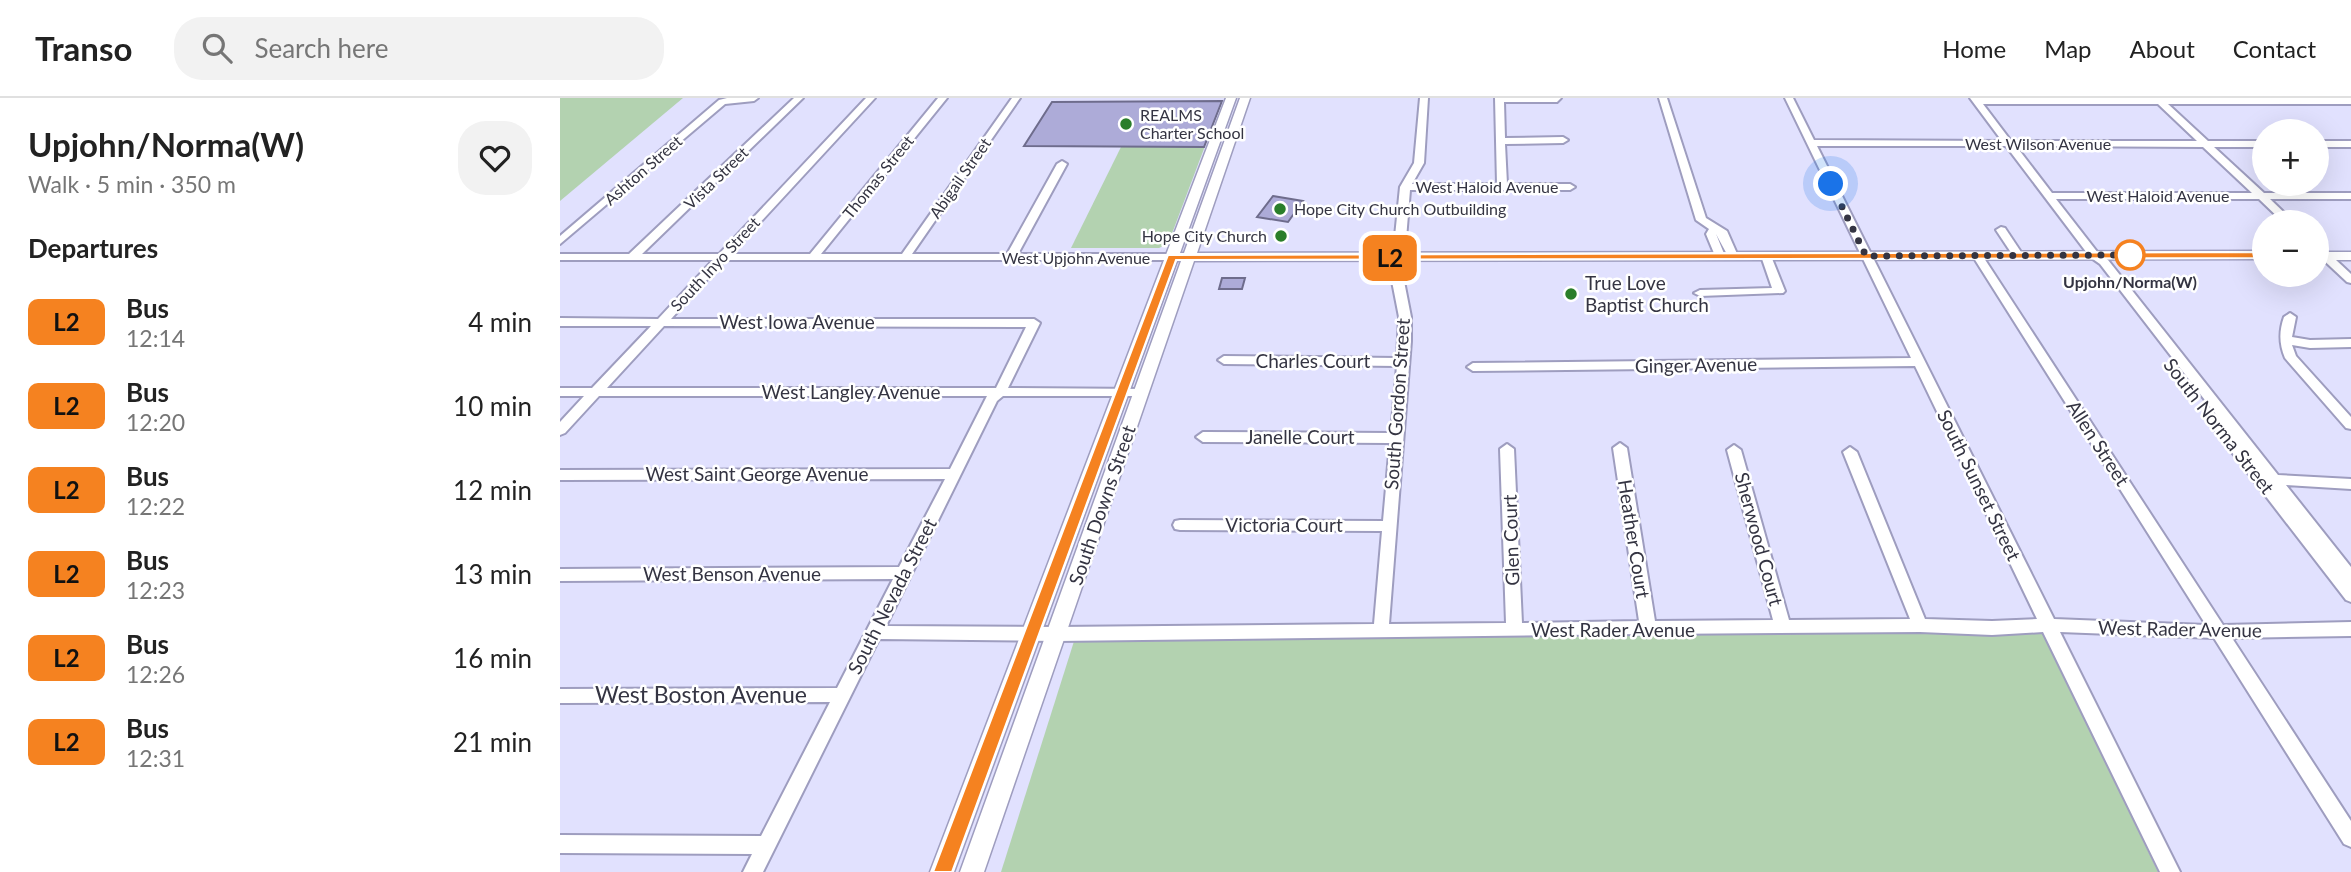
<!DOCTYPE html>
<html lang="en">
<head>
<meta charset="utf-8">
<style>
  body { margin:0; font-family:Lato,sans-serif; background:#f2f2f2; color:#222; height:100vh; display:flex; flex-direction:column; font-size:26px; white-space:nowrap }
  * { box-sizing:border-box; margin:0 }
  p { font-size:23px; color:#767676 }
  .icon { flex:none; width:38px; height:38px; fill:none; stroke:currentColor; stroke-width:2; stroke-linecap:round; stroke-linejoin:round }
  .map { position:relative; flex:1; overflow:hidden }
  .details { display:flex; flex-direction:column; background:#fff; width:560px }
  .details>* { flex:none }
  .badge { padding:0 14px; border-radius:10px; font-size:24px; line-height:46px }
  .tools { position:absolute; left:1692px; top:21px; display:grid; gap:14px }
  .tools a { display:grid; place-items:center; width:77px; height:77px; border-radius:50%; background:#fff; box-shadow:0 7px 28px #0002; font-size:35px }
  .you { position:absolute; width:35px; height:35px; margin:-18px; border:5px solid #fff; border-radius:50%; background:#1a73e8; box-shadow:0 0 0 10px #1a73e833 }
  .map>.badge { position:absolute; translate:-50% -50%; box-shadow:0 0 0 4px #fff }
  h2 { padding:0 28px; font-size:26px; line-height:63px }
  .round { display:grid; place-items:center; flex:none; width:74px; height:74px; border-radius:28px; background:#f2f2f2 }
  .headline { display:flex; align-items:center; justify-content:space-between; height:119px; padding:0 28px }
  h1 { font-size:33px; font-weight:700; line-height:52px }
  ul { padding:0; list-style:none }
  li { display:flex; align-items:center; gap:21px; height:84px; padding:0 28px }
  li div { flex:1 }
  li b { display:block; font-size:26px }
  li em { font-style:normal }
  li .badge { min-width:77px; font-weight:700; text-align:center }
  header { display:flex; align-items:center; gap:42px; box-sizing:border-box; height:98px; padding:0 35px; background:#fff; border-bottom:2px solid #e0e0e0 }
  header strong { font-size:33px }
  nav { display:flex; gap:38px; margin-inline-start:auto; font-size:24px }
  .search { width:490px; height:63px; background:#f2f2f2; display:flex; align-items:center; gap:18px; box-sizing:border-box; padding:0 24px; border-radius:28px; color:#767676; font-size:26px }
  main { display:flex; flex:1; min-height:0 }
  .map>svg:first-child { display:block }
  .green { fill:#b3d2b0 }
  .building { fill:#adabd8; stroke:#6e6c8c; stroke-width:2 }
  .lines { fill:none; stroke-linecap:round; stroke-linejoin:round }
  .minor-casing { stroke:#9e9dbf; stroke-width:4 }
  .major-casing { stroke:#9e9dbf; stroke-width:3 }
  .minor { fill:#fff; fill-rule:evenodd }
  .major { fill:#fff; fill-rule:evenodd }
  .line { fill:#f58220; stroke:#fff; stroke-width:2 }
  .walk { stroke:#343442; stroke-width:7; stroke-dasharray:0 12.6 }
  .poi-dot { fill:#2a7e2a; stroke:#fff; stroke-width:2.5 }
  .stop-dot { fill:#fff; stroke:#f58220; stroke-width:3.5 }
  .labels { text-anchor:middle; stroke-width:5; stroke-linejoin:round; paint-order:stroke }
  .far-poi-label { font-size:16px; fill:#343442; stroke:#fff; text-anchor:start }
  .far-street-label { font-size:16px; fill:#343442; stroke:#fff }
  .far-stop-label { font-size:16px; font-weight:bold; fill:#343442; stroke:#fff }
  .poi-label { font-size:19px; fill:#343442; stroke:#fff; text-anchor:start }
  .street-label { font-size:19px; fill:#343442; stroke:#fff }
  .near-street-label { font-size:23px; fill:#343442; stroke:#fff }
</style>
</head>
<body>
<header>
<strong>Transo</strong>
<div class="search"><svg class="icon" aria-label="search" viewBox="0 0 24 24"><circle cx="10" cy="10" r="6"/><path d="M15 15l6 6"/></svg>Search here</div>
<nav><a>Home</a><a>Map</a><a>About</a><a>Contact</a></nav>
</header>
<main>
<section class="details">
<div class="headline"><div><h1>Upjohn/Norma(W)</h1><p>Walk · 5 min · 350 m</p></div><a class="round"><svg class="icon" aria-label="heart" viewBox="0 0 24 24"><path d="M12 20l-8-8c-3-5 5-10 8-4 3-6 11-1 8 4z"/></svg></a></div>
<h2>Departures</h2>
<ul>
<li><span class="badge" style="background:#f58220;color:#111">L2</span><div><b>Bus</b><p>12:14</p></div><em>4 min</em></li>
<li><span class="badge" style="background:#f58220;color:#111">L2</span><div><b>Bus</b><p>12:20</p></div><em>10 min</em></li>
<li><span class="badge" style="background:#f58220;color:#111">L2</span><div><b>Bus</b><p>12:22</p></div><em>12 min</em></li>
<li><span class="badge" style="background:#f58220;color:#111">L2</span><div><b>Bus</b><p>12:23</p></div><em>13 min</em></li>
<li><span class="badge" style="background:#f58220;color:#111">L2</span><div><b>Bus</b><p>12:26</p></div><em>16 min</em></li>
<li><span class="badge" style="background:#f58220;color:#111">L2</span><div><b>Bus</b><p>12:31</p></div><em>21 min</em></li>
</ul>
</section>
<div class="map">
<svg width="1791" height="774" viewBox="0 0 1791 774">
  <rect width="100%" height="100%" fill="#e1e1fe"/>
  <g class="green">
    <path d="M0 0H123L0 103Z"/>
    <path d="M645 48 608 146 599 150H511L561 49Z"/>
    <path d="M1484 533 1598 774H441L516 537Z"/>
  </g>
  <g class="building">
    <path d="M662 3 644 49 464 48 492 4Z"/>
    <path d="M713 98 743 103 728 124 697 119Z"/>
    <path d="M662 180H685L682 191H659Z"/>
  </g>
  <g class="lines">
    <defs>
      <g id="minor">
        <path d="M167 0H198L194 3 165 6 0 146V138L159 2Z"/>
        <path d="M234 0H243L82 156H159L306 0H315L171 156H250L378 0H387L261 156H342L452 0H460L352 156H447L497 66 502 63 507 66 458 156H612L617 159 612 162H165L111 221H474L480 225 448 290 586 291 587 294 586 297 581 298H443L437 303 326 528 497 529 814 526 822 433 620 432 615 431 613 427 615 423 620 422 823 423 830 345 643 344 636 339 643 334 831 335 837 268 664 266 658 262 664 258 837 260 839 219 831 178 840 89 854 65 860 0H868L864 65 852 86H937L935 0H1001L997 4H944L945 40 1003 39 1008 42 1003 45 945 46 947 86H1010L1015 89 1010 92H850L843 178 851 219V243L829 526 946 525 940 351 947 346 954 351 962 525 1079 523 1053 350 1060 345 1067 350 1095 523 1213 522 1167 352 1174 347 1181 352 1229 522 1350 521 1283 354 1290 349 1297 354 1365 521 1432 523 1477 521 1355 268 913 273 907 269 913 265 1351 260 1225 0H1233L1254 42 1442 43 1410 0H1791V6H1608L1648 43H1704V49H1654L1704 95H1791V101H1710L1734 124H1723L1699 101H1496L1538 155 1548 162 1718 377 1791 381V391L1726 387 1791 469V504L1786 502 1647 322 1649 319H1658L1540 166 1530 159 1446 48H1257L1494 521 1646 527 1412 157 1417 154 1422 157 1663 527 1791 524V538L1672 540 1791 723V749L1784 746 1654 540 1500 534 1620 774H1600L1483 534 1432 537 1360 534 1094 536 1088 539 1082 536 497 543 319 541 203 774H183L192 756 0 755V737L201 738 270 604 0 605V591L277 590 333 481 0 483V471L339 469 385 381 0 382V372L390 371 427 298H39L5 335 0 337V324L24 298H0V290H32L91 228H0V220L98 221 153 162H0V156H69ZM1423 6H1598L1637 43H1451ZM1456 48 1643 49 1692 95H1492ZM104 228 466 229 436 290H47Z"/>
        <path d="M1099 0H1107L1146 120 1167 133 1178 158 1177 160H1169L1156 136 1165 158 1164 160H1156L1146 136 1149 131 1136 122Z"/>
        <rect x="1757" y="43" width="34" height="6"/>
        <path d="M1441 129 1445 130 1463 157 1462 159 1458 160 1454 159 1436 132Z"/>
        <path d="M1757 147 1761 148 1791 176V185L1787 184 1757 156Z"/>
        <path d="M1206 155 1211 158 1225 193 1223 195 1140 198 1134 195 1140 192 1212 190 1201 158Z"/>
        <path d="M1730 215 1736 219 1732 239 1750 242 1791 241V249L1750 250 1732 247 1736 258 1791 319V331L1786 330 1725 260C1719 246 1719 233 1724 219Z"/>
      </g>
      <g id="major">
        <path d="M666 0H676L620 155H624L680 0H690L637 155 1704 153V161L634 163 424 774H400L621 163H617L394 774H370Z"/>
        <rect x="1757" y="154" width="34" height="8"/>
      </g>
    </defs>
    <use href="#minor" class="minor-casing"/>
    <use href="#major" class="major-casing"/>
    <use href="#minor" class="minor"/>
    <use href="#major" class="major"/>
  </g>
  <path class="line" d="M1704 154 1708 155V160L616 162 392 774H373L608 157Z"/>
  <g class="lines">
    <path class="walk" d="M1271 86 1306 158 1570 157"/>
  </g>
  <g class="poi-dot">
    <circle cx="566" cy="26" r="7"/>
    <circle cx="720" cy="111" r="7"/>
    <circle cx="721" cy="138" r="7"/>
    <circle cx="1011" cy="196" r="7"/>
  </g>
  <circle class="stop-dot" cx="1570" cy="157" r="14"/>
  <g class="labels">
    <g class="far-poi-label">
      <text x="580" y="23">REALMS<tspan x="580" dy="18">Charter School</tspan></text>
      <text x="734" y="117">Hope City Church Outbuilding</text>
      <text x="707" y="144" text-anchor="end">Hope City Church</text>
    </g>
    <g class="far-street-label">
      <text x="1478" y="52">West Wilson Avenue</text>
      <text transform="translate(83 72) rotate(-41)" y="6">Ashton Street</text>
      <text transform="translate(318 79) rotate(-51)" y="6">Thomas Street</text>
      <text transform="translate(156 80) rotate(-44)" y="6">Vista Street</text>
      <text transform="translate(400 80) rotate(-55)" y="6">Abigail Street</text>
      <text x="927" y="95">West Haloid Avenue</text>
      <text x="1598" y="104">West Haloid Avenue</text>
      <text x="516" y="166">West Upjohn Avenue</text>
      <text transform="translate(155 166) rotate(-47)" y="6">South Inyo Street</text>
    </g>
    <g class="far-stop-label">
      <text x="1570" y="190">Upjohn/Norma(W)</text>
    </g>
    <g class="poi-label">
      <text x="1025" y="192">True Love<tspan x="1025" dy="22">Baptist Church</tspan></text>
    </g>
    <g class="street-label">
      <text x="237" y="231">West Iowa Avenue</text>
      <text x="753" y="270">Charles Court</text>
      <text transform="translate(1136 267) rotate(-1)" y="7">Ginger Avenue</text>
      <text x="291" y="301">West Langley Avenue</text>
      <text transform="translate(837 306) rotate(-86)" y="7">South Gordon Street</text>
      <text transform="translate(1659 328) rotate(52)" y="7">South Norma Street</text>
      <text x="740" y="346">Janelle Court</text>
      <text transform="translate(1538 345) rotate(57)" y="7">Allen Street</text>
      <text x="197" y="383">West Saint George Avenue</text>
      <text transform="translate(1419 387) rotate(64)" y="7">South Sunset Street</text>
      <text transform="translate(542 407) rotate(-71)" y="7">South Downs Street</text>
      <text x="724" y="434">Victoria Court</text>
      <text transform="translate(1074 441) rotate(81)" y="7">Heather Court</text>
      <text transform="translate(1199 441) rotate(75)" y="7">Sherwood Court</text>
      <text transform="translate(951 442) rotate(-92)" y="7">Glen Court</text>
      <text x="172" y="483">West Benson Avenue</text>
      <text transform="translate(332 498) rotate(-63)" y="7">South Nevada Street</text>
      <text transform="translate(1620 531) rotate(1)" y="7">West Rader Avenue</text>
      <text x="1053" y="539">West Rader Avenue</text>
    </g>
    <g class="near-street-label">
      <text x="141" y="605">West Boston Avenue</text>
    </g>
  </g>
</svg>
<div class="tools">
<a>+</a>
<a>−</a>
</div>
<div class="you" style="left:1271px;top:86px"></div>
<b class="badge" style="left:830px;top:160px;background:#f58220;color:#111">L2</b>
</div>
</main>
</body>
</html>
